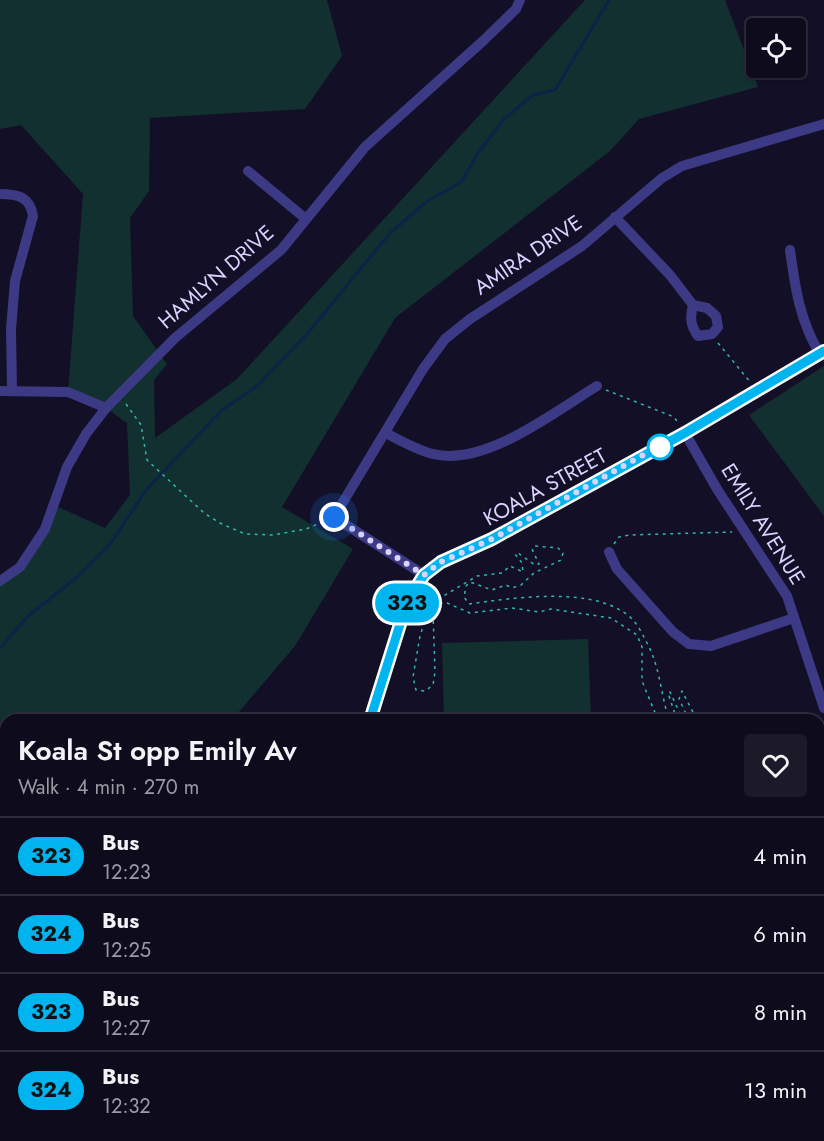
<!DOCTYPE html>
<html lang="en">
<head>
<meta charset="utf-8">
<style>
  body { margin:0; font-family:Jost,sans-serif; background:#1c1929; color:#f1f3f6; height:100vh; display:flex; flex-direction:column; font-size:22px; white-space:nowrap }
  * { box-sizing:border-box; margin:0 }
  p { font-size:20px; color:#9b9ba3 }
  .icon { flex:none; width:33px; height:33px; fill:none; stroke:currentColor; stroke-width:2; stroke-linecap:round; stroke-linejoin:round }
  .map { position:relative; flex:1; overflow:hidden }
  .sheet { position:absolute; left:0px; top:714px; width:825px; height:428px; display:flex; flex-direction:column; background:#0e0b1c; border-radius:18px 18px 0 0; box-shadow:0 2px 4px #0004,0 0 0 2px #2e2b3b }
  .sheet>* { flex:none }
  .badge { padding:0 12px; border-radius:20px; font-size:21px; line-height:39px }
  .fabs { position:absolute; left:746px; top:18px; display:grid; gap:12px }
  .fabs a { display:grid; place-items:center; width:60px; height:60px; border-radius:6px; background:#0e0b1c; box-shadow:0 2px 4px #0004,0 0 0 2px #2e2b3b; font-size:30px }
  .you { position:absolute; width:30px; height:30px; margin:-15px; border:4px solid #fff; border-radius:50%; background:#1a73e8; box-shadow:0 0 0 9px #1a73e833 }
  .map>.badge { position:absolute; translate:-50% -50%; box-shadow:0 0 0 3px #fff }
  .round { display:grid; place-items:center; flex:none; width:63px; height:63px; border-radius:6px; background:#1c1929 }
  .overview { display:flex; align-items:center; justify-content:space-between; height:102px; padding:0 18px }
  h1 { font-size:28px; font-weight:600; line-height:45px }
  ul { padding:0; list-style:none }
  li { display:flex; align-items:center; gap:18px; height:78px; padding:0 18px; border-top:2px solid #2e2b3b }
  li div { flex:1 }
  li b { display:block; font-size:22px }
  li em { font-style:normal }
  li .badge { min-width:66px; font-weight:700; text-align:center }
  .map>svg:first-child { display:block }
  .green { fill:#12302f }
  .water { fill:#0c2248 }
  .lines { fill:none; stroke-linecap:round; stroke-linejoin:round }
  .stream { stroke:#0c2248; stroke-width:3 }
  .building { fill:#241b47; stroke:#3b2d73; stroke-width:1.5 }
  .path { stroke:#2fb8b0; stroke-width:1.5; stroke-dasharray:3 4.5; stroke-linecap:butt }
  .minor { stroke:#3d3a85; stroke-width:10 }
  .line-casing { stroke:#fff; stroke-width:14 }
  .line { stroke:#00b5ef; stroke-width:9 }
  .walk { stroke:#d9d4ff; stroke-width:6; stroke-dasharray:0 10.8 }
  .stop-dot { fill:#fff; stroke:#00b5ef; stroke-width:3 }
  .labels { text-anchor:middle; stroke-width:5; stroke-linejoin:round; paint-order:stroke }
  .street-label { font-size:21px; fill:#d9d4ff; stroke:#130f26 }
</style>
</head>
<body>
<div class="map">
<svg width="824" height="1141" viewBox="0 0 824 1141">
  <rect width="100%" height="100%" fill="#130f26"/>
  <g class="green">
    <path d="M0 0H327L342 56 305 109 150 118 149 191 130 218 133 316 167 364 154 380 155 438 237 379 585 0H725L758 87 639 119 610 151 395 318 282 507 353 549 295 646 232 720H6V814L1 816 6 831V867L0 868V581L20 567 54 505 105 528 130 495 127 423 106 408 68 392 83 194 21 125 0 129Z"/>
    <path d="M824 366V516L749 415Z"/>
    <path d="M588 639 591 720H444L442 643Z"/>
  </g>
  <g class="water">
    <path d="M0 1013H6V1050L0 1062Z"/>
    <path d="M0 1080 6 1083V1136H64L62 1141H0Z"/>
    <path d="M77 1136H126L138 1141H74Z"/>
  </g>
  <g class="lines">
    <path class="stream" d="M0 648 28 616 76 578 111 543 146 490 222 410 257 386 307 334 390 233 426 202 461 182 478 153 505 118 533 95 555 90 609 0"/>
  </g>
  <path class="building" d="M262 1136H281L278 1141H260Z"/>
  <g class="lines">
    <g class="path">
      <path d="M718 343 751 383"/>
      <path d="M606 390 674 417 679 424"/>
      <path d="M126 404 141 425 147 460 204 513 220 523 245 534 273 535 306 529 325 521"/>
      <path d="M614 544 619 537 629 535 732 532"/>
      <path d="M658 720 642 681V647L637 635 611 618 551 609 539 612 512 608 470 613 447 603H441L433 612 435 672 433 685 425 691 416 690 413 677 420 636 427 614 435 601 477 576 502 573 510 566 523 572 522 563 515 554 518 553 535 565 539 564 532 549 535 546 558 548 563 553 561 560 534 573 521 585 512 588 506 585 492 590 470 582 466 586 464 597 469 604C513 598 600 584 634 621 639 627 644 637 648 645 660 668 661 695 669 720"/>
      <path d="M677 720 668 693 670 692 683 720"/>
      <path d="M689 720 679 699 682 691 697 720"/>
      <path d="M819 806 824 804"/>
      <path d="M819 1042 824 1043"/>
      <path d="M819 1064H824"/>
      <path d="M819 1069H824"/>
      <path d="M819 1081 824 1080"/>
      <path d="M819 1099 824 1095"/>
      <path d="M819 1109 824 1105"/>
      <path d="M814 1136 820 1141"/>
      <path d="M574 1141 593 1136"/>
      <path d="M604 1141 613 1136"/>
      <path d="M624 1141 632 1136"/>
      <path d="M647 1141 654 1136"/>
    </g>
    <g class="minor">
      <path d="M248 171 306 219"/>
      <path d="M0 194C18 194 30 197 33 216L15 281 11 329 12 391"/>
      <path d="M615 217 670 275 693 305 707 308 716 316 718 327 712 334 698 336C690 325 690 317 693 305"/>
      <path d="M790 250C795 287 800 322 820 354"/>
      <path d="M0 391 68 392 106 408"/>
      <path d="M386 433C401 441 417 450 433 454 485 467 554 412 597 386"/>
      <path d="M685 433 717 489 787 596 824 708"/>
      <path d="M609 552 617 569 673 632 689 644 711 646 794 618"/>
      <path d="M424 575 334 517 423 369 445 339 470 319 582 246 662 178 682 166 824 124"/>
      <path d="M0 581 20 567 45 529 67 467 86 434 106 408 175 338 281 250 365 147 483 41 516 9 520 0"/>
      <path d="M370 720 407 602 424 575 441 563 492 539 685 433 824 351"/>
      <path d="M198 1141 200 1136"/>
    </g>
  </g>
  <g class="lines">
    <defs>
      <path id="line" d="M370 720 407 602 424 575 441 562 492 539 685 433 824 351"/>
    </defs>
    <use href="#line" class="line-casing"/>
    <use href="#line" class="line"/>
    <path class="walk" d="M334 517 424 575 441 562 492 539 665 443 660 447"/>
  </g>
  <circle class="stop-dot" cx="660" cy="447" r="12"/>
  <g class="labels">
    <g class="street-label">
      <text transform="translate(528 255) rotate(-34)" y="7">AMIRA DRIVE</text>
      <text transform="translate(216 277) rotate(-41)" y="7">HAMLYN DRIVE</text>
      <text transform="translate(545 487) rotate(-29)" y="7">KOALA STREET</text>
      <text transform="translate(763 524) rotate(58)" y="7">EMILY AVENUE</text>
    </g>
  </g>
</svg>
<div class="fabs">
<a><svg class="icon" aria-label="locate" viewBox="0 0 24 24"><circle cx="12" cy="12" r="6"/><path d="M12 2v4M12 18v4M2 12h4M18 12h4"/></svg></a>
</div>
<div class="you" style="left:334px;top:517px"></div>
<b class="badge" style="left:407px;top:603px;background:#00b5ef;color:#111">323</b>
<section class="sheet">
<div class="overview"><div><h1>Koala St opp Emily Av</h1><p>Walk · 4 min · 270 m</p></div><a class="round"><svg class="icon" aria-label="heart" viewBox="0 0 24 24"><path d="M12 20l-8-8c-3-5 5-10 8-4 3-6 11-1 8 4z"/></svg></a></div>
<ul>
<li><span class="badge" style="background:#00b5ef;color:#111">323</span><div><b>Bus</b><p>12:23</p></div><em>4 min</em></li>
<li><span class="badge" style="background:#00b5ef;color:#111">324</span><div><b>Bus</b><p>12:25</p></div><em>6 min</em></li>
<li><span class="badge" style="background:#00b5ef;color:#111">323</span><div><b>Bus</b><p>12:27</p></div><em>8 min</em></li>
<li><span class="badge" style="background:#00b5ef;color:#111">324</span><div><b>Bus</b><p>12:32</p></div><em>13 min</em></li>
</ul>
</section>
</div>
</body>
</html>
